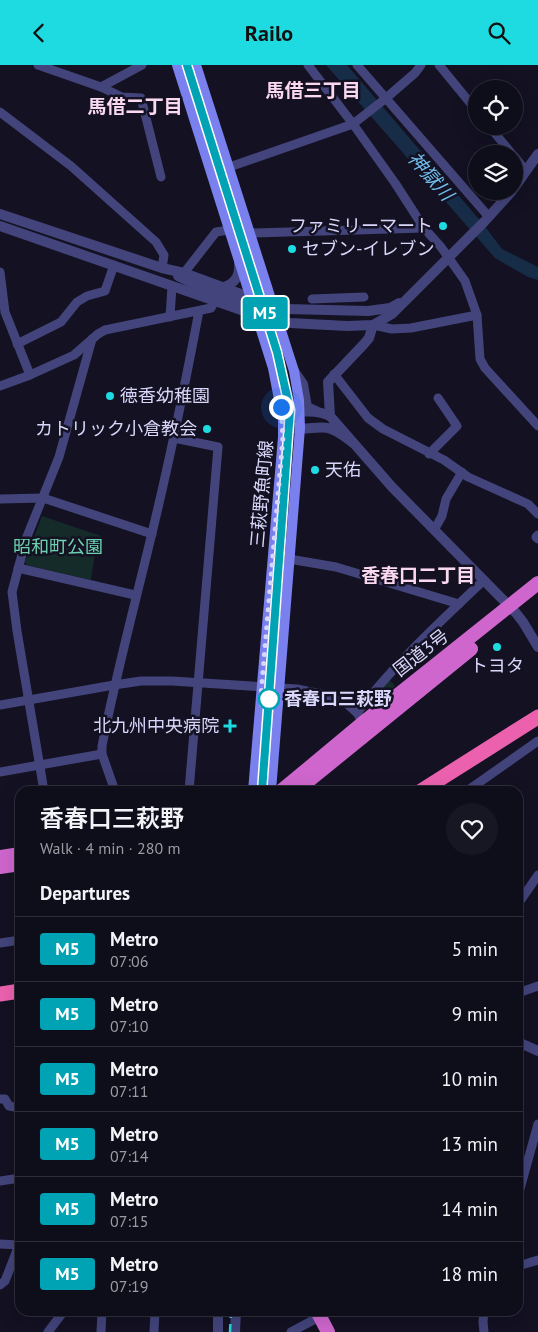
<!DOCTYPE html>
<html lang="en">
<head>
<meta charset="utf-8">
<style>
  body { margin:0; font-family:"PT Sans","Noto Sans JP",sans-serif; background:#171623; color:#f1f3f6; height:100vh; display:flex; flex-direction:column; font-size:19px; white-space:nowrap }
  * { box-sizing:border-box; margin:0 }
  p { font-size:16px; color:#9b9ca2 }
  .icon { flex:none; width:28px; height:28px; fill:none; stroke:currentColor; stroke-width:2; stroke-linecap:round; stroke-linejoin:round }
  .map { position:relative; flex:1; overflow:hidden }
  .sheet { position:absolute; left:15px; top:721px; width:508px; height:530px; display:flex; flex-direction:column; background:#0e0d1a; border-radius:15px; box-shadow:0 5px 20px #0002,0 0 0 1px #2e2d39 }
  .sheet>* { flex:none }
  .badge { padding:0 10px; border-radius:4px; font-size:18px; line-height:32px }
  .buttons { position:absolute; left:468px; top:15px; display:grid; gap:10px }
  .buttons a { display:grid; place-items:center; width:55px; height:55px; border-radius:50%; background:#0e0d1a; box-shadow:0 5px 20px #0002,0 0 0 1px #2e2d39; font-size:25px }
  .you { position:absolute; width:25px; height:25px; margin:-12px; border:4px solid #fff; border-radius:50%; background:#1a73e8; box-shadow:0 0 0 8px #1a73e833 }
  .map>.badge { position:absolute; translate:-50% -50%; box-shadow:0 0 0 2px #fff }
  h2 { padding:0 25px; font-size:19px; line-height:45px }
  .round { display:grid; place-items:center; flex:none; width:52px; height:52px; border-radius:26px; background:#171623 }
  .headline { display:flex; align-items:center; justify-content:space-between; height:85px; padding:0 25px }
  h1 { font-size:24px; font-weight:600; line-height:38px }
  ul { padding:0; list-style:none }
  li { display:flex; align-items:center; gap:15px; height:65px; padding:0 25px; border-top:1px solid #2e2d39 }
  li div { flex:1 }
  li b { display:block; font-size:19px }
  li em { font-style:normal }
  li .badge { min-width:55px; font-weight:700; text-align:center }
  header { display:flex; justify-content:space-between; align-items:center; height:65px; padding:0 25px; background:#1ddbe0; color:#111; font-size:22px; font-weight:600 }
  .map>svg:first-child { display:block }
  .green { fill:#152b29 }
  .water { fill:#162c47 }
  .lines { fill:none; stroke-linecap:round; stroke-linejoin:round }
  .minor { stroke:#42447b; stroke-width:9 }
  .tertiary { stroke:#42447b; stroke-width:10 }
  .secondary { stroke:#7a80ee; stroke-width:10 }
  .trunk { stroke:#ce66cd; stroke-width:14 }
  .motorway { stroke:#eb61ae; stroke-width:15 }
  .rail { stroke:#1ddbe0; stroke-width:2.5; stroke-dasharray:8 6; stroke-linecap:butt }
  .line-casing { stroke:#fff; stroke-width:11 }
  .line { stroke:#00a3b4; stroke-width:8 }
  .walk { stroke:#d8d7fa; stroke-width:5; stroke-dasharray:0 9 }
  .poi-dot { fill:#1ddbe0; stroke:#131122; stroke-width:2 }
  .stop-dot { fill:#fff; stroke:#00a3b4; stroke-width:2.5 }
  .labels { text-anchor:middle; stroke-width:5; stroke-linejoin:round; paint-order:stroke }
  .poi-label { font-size:18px; fill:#d8d7fa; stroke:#131122; text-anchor:end }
  .street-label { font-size:18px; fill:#d8d7fa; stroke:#131122 }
  .park-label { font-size:18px; fill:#6cd1b0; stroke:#131122 }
  .stop-label { font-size:18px; font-weight:bold; fill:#d8d7fa; stroke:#131122; text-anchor:start }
  .neighbourhood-label { font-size:19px; font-weight:bold; fill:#fad9f0; stroke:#131122 }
  .water-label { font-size:19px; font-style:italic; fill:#72bded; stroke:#131122 }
</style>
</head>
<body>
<header><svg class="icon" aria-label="back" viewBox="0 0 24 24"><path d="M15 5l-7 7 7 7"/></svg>Railo<svg class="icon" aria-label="search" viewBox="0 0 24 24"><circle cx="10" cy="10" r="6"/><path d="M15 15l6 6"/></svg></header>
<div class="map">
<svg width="538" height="1267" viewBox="0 0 538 1267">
  <rect width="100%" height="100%" fill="#131122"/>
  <g class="green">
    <path d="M42 451 101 471 94 494 91 515 26 500 25 497Z"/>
    <path d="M388 613 395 621 381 634 368 635Z"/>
  </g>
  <path class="water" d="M326 0H347L484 160 502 184 538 202V215L528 212 495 193Z"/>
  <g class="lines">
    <g class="minor">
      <path d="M38 0 101 22 142 0"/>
      <path d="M308 0 353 59 395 118 424 163 441 182 465 216 477 250 480 294 485 303 538 361"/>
      <path d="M357 0 489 152"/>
      <path d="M439 0 476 45"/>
      <path d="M101 22 122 32 141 33 161 112"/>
      <path d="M0 47 71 101 156 177 164 190 162 203"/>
      <path d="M489 61 512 89"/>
      <path d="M514 91 526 106"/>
      <path d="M212 108 353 59 385 34 415 8 421 0"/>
      <path d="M0 207 5 247 30 310"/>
      <path d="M184 208 216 167 229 165 250 168 424 163"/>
      <path d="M312 234 364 232"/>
      <path d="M170 252 172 221"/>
      <path d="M373 260 392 264 411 263 477 250"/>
      <path d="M17 279 61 257 77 237 87 231 105 226 114 200"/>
      <path d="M334 309 368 353 383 364 444 395 468 412 528 439 538 449"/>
      <path d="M0 321 30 310 74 290 98 269 105 265 211 243 215 236"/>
      <path d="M174 373 218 382 189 726"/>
      <path d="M429 389 457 361 438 333"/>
      <path d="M0 434 43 433 152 469"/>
      <path d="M434 465 442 451 446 434 462 407"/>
      <path d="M538 470 536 472 538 474"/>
      <path d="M289 494 336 502 459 539"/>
      <path d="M18 503 135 530"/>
      <path d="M0 640 114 620 141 616H172L297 624 335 632 346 638 357 648"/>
      <path d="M360 653 357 648C394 599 440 557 484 515"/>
      <path d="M0 707 102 689"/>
      <path d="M44 726 17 566 12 527 26 474 59 392 92 274"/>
      <path d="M115 726 102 689V681C116 609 135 539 152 468 170 394 185 320 199 246"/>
      <path d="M467 726 538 676"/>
      <path d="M518 839 538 810"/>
      <path d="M0 878 20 875"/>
      <path d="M518 928 538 921"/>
      <path d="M0 1034H5L9 1041 20 1043"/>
      <path d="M0 1116 20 1113"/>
      <path d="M518 1131 538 1059"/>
      <path d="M0 1179 20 1180"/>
      <path d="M518 1201 538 1195"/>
      <path d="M0 1220 5 1216 19 1180"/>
      <path d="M48 1267 64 1246"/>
      <path d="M101 1267 102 1246"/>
      <path d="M154 1267 155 1246"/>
      <path d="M291 1267 319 1252"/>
      <path d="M484 1267 483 1257 484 1246"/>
    </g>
    <g class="tertiary">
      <path d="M514 123 538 89"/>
      <path d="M0 149 162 203 184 208 273 241 286 244 368 246 390 243 399 238"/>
      <path d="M0 161 244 246 278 256 290 258 347 261 373 260 392 249 484 157 512 126"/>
      <path d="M178 211 190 217 259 244"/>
      <path d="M224 222C236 218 240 210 239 198"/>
      <path d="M294 306 303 319 307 342 316 346"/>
      <path d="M330 351 328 317 364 279 369 273 373 260"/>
      <path d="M353 378C345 372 338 365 328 363 315 360 290 370 283 355 294 344 317 345 330 351L392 422 516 548 523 557 538 582"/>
      <path d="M518 977 538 986"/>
      <path d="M218 1267V1246"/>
      <path d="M235 1267 236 1246"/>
    </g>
    <g class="secondary">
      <path d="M177 0 273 303 283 355V372L253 726"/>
      <path d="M196 0 294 306 299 335 300 363 271 726"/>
    </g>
    <g class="trunk">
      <path d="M281 726 364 657 538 518"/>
      <path d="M296 726 471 584"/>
      <path d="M0 792 20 789"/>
      <path d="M0 802 20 799"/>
      <path d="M317 1246 328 1267"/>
    </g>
    <g class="motorway">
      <path d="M421 726 538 652"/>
      <path d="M0 929 20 926"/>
    </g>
    <g class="rail">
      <path d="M187 0 277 287 291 345 262 726"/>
      <path d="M230 1267 231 1246"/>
    </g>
  </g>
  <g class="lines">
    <defs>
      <path id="line" d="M187 0 277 287 290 345 262 726"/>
    </defs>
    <use href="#line" class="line-casing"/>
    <use href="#line" class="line"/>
    <path class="walk" d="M269 634 260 641 283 372 281 342"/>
  </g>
  <g class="poi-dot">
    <circle cx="443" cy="161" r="5"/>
    <circle cx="292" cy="184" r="5"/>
    <circle cx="110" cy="331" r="5"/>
    <circle cx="207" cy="364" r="5"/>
    <circle cx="315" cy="405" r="5"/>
    <circle cx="497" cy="582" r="5"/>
    <path d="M227.5 653.5h5v5h5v5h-5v5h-5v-5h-5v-5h5z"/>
  </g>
  <circle class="stop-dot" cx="269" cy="634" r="10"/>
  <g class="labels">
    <g class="poi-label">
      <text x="433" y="167">ファミリーマート</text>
      <text x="302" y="190" text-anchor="start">セブン-イレブン</text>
      <text x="120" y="337" text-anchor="start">徳香幼稚園</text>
      <text x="197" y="370">カトリック小倉教会</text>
      <text x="325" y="411" text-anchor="start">天佑</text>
      <text x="497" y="607" text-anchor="middle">トヨタ</text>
      <text x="219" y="667">北九州中央病院</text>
    </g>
    <g class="street-label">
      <text transform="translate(262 429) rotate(-85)" y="6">三萩野魚町線</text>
      <text transform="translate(421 588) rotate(-38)" y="6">国道3号</text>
    </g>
    <g class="park-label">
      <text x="58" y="488">昭和町公園</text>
    </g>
    <g class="stop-label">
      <text x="284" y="640">香春口三萩野</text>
    </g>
    <g class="neighbourhood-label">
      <text x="313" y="32">馬借三丁目</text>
      <text x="135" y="48">馬借二丁目</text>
      <text x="418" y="517">香春口二丁目</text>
    </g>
    <g class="water-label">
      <text transform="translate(431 111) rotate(49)" y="7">神獄川</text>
    </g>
  </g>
</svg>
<div class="buttons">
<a><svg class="icon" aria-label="locate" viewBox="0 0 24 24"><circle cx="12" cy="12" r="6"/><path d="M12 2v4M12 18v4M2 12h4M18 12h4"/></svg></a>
<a><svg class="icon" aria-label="layers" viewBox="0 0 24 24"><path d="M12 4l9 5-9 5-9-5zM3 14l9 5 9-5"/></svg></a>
</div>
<div class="you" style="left:281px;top:342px"></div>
<b class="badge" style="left:265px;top:248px;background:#00a3b4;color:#fff">M5</b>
<section class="sheet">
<div class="headline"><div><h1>香春口三萩野</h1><p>Walk · 4 min · 280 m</p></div><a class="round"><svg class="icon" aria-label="heart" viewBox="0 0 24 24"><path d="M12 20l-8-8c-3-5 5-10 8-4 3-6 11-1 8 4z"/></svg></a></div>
<h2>Departures</h2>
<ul>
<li><span class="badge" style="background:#00a3b4;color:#fff">M5</span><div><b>Metro</b><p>07:06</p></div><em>5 min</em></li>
<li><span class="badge" style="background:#00a3b4;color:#fff">M5</span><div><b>Metro</b><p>07:10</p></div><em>9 min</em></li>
<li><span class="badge" style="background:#00a3b4;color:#fff">M5</span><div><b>Metro</b><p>07:11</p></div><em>10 min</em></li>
<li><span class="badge" style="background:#00a3b4;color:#fff">M5</span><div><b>Metro</b><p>07:14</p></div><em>13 min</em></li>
<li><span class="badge" style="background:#00a3b4;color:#fff">M5</span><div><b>Metro</b><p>07:15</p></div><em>14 min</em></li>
<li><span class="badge" style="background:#00a3b4;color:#fff">M5</span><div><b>Metro</b><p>07:19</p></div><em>18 min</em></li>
</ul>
</section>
</div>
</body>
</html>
